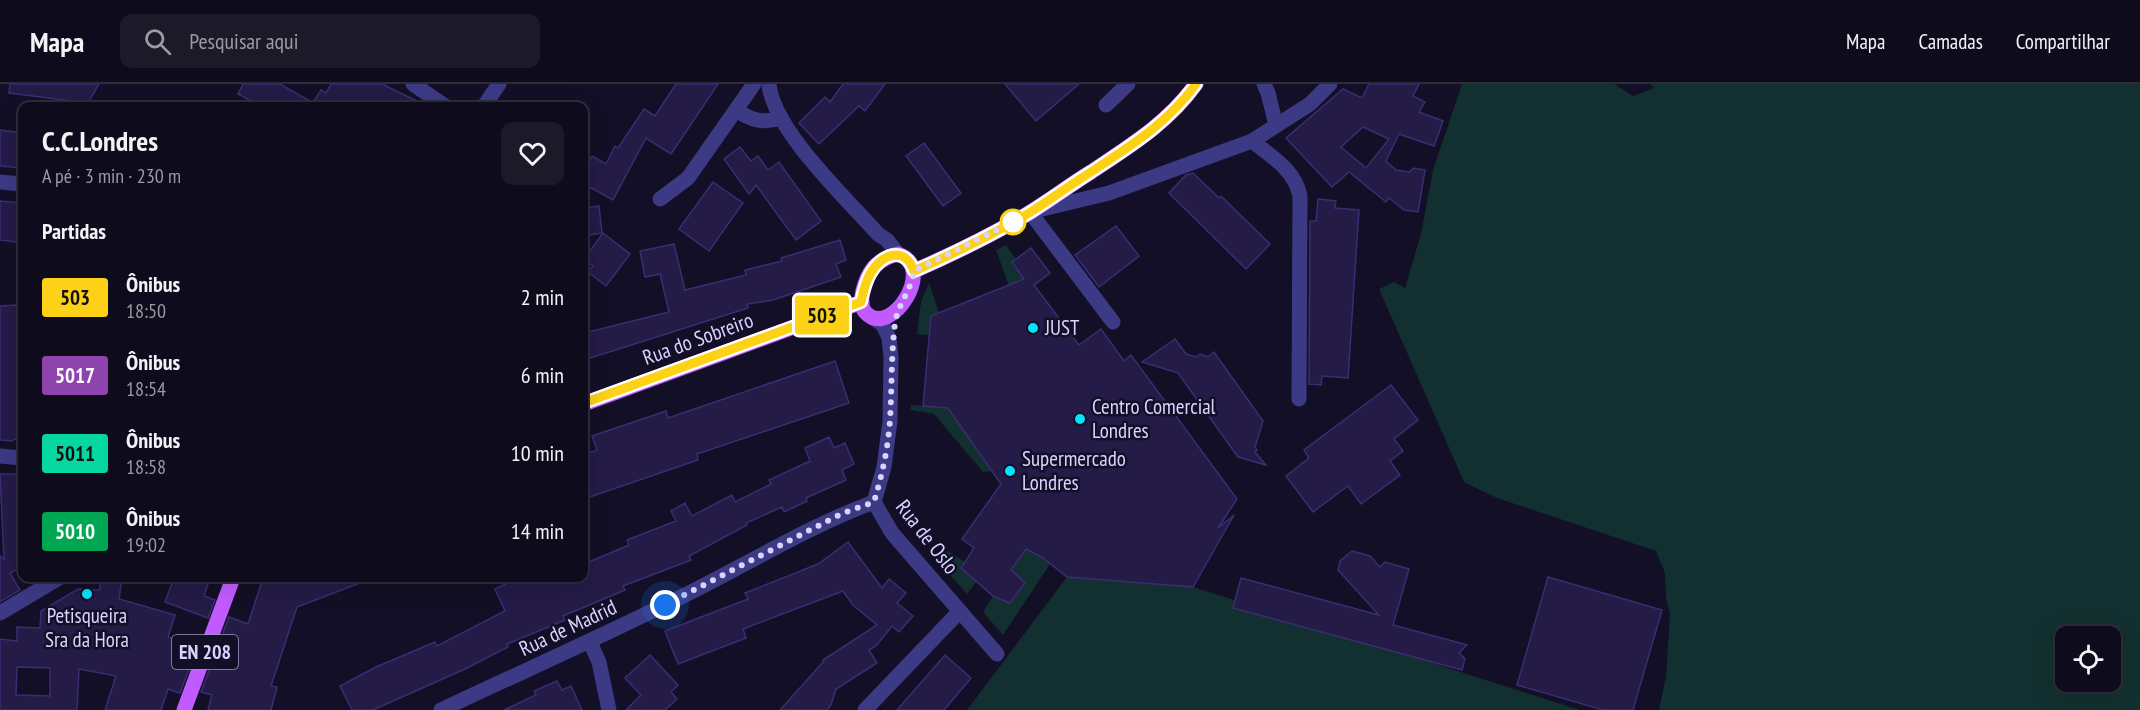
<!DOCTYPE html>
<html lang="pt">
<head>
<meta charset="utf-8">
<style>
  body { margin:0; font-family:"PT Sans Narrow",sans-serif; background:#1c1929; color:#f1f3f6; height:100vh; display:flex; flex-direction:column; font-size:22px; white-space:nowrap }
  * { box-sizing:border-box; margin:0 }
  p { font-size:20px; color:#9b9ba3 }
  .icon { flex:none; width:33px; height:33px; fill:none; stroke:currentColor; stroke-width:2; stroke-linecap:round; stroke-linejoin:round }
  .map { position:relative; flex:1; overflow:hidden }
  .panel { position:absolute; left:18px; top:18px; width:570px; height:480px; display:flex; flex-direction:column; background:#0e0b1c; border-radius:12px; box-shadow:0 6px 24px #0002,0 0 0 2px #2e2b3b }
  .panel>* { flex:none }
  .badge { padding:0 12px; border-radius:4px; font-size:21px; line-height:39px }
  .tools { position:absolute; left:2055px; top:542px; display:grid; gap:12px }
  .tools a { display:grid; place-items:center; width:66px; height:66px; border-radius:12px; background:#0e0b1c; box-shadow:0 6px 24px #0002,0 0 0 2px #2e2b3b; font-size:30px }
  .you { position:absolute; width:30px; height:30px; margin:-15px; border:4px solid #fff; border-radius:50%; background:#1a73e8; box-shadow:0 0 0 9px #1a73e833 }
  .map>.badge { position:absolute; translate:-50% -50%; box-shadow:0 0 0 3px #fff }
  h2 { padding:0 24px; font-size:22px; line-height:54px }
  .round { display:grid; place-items:center; flex:none; width:63px; height:63px; border-radius:12px; background:#1c1929 }
  .head { display:flex; align-items:center; justify-content:space-between; height:102px; padding:0 24px }
  h1 { font-size:28px; font-weight:700; line-height:45px }
  ul { padding:0; list-style:none }
  li { display:flex; align-items:center; gap:18px; height:78px; padding:0 24px }
  li div { flex:1 }
  li b { display:block; font-size:22px }
  li em { font-style:normal }
  li .badge { min-width:66px; font-weight:700; text-align:center }
  header { display:flex; align-items:center; gap:36px; box-sizing:border-box; height:84px; padding:0 30px; background:#0e0b1c; border-bottom:2px solid #2e2b3b }
  header strong { font-size:28px }
  nav { display:flex; gap:33px; margin-inline-start:auto; font-size:21px }
  .search { width:420px; height:54px; background:#1c1929; display:flex; align-items:center; gap:15px; box-sizing:border-box; padding:0 21px; border-radius:12px; color:#9b9ba3; font-size:22px }
  .map>svg:first-child { display:block }
  .green { fill:#12302f; fill-rule:evenodd }
  .building { fill:#241b47; stroke:#3b2d73; stroke-width:1.5; fill-rule:evenodd }
  .lines { fill:none; stroke-linecap:round; stroke-linejoin:round }
  .minor { stroke:#3d3a85; stroke-width:15 }
  .major { stroke:#c25bff; stroke-width:15 }
  .line-casing { stroke:#fff; stroke-width:14 }
  .line { stroke:#fcd116; stroke-width:9 }
  .walk { stroke:#d9d4ff; stroke-width:6; stroke-dasharray:0 10.8 }
  .stop-dot { fill:#fff; stroke:#fcd116; stroke-width:3 }
  .poi-dot { fill:#00e5ff; stroke:#130f26; stroke-width:2 }
  .labels { text-anchor:middle; stroke-width:5; stroke-linejoin:round; paint-order:stroke }
  .shield { fill:#130f26; stroke:#9e99be; stroke-width:1.5 }
  .shield-label { font-size:20px; font-weight:bold; fill:#d9d4ff }
  .poi-label { font-size:21px; fill:#d9d4ff; stroke:#130f26; text-anchor:start }
  .street-label { font-size:21px; fill:#d9d4ff; stroke:#130f26 }
</style>
</head>
<body>
<header>
<strong>Mapa</strong>
<div class="search"><svg class="icon" aria-label="search" viewBox="0 0 24 24"><circle cx="10" cy="10" r="6"/><path d="M15 15l6 6"/></svg>Pesquisar aqui</div>
<nav><a>Mapa</a><a>Camadas</a><a>Compartilhar</a></nav>
</header>
<div class="map">
<svg width="2140" height="626" viewBox="0 0 2140 626">
  <rect width="100%" height="100%" fill="#130f26"/>
  <g class="green">
    <path d="M1462 0H1614L1633 12 1654 4 1650 0H2140V626H1659L1666 593 1670 529 1666 514 1665 489 1656 467 1497 414 1464 398 1379 205 1394 198 1405 204 1421 150 1433 86ZM2066 552H2110V597H2066Z"/>
    <path d="M1006 161 1028 194 1009 202 996 166Z"/>
    <path d="M929 199 939 229 931 232 929 251 917 250 921 218Z"/>
    <path d="M911 321 948 324 993 387 983 388 934 330 911 326Z"/>
    <path d="M1026 465 1043 474 1050 480 1003 551 983 528 993 512 1011 519 1025 499 1011 486Z"/>
    <path d="M948 467 965 478 961 484 976 498 967 510 939 478Z"/>
    <path d="M1067 493 1193 503 1580 626H967Z"/>
  </g>
  <g class="building">
    <path d="M10 0H99L88 19 9 9Z"/>
    <path d="M243 0H280L313 19 321 6 326 9 331 0H382L427 22H260L238 10Z"/>
    <path d="M676 0H718L671 70 646 54 613 116 584 100V87L592 72 606 80 615 62 618 64 644 25 655 32Z"/>
    <path d="M843 0H885L865 27 859 22 819 60 799 39 825 13 830 18Z"/>
    <path d="M1005 0H1079L1036 37Z"/>
    <path d="M1369 0H1419L1413 12 1425 18 1419 28 1443 37 1434 62 1399 50 1386 77 1396 86 1410 88 1413 84 1425 86 1418 128 1404 126 1389 114 1386 118 1349 88 1332 103 1286 54 1343 5 1362 14ZM1363 43 1389 55 1366 84 1341 63Z"/>
    <path d="M0 46 22 49V84L0 82Z"/>
    <path d="M924 59 961 109 943 122 906 72Z"/>
    <path d="M740 63 751 77 758 72 768 86 779 78 821 137 796 156 756 101 749 110 724 75Z"/>
    <path d="M1193 89 1219 114 1221 112 1270 160 1246 185 1169 109 1186 91Z"/>
    <path d="M713 98 743 119 709 167 679 145Z"/>
    <path d="M1318 115 1336 117 1335 124 1359 126 1348 294 1322 292 1321 301 1309 300 1310 137H1316Z"/>
    <path d="M0 117 22 119V154L17 153 16 158 0 156Z"/>
    <path d="M599 122 602 149 584 152V124Z"/>
    <path d="M1116 142 1139 172 1099 203 1075 171Z"/>
    <path d="M603 149 630 170 606 202 588 188 593 182 584 175Z"/>
    <path d="M840 156 846 176 836 180 841 193 773 216 747 220 748 224 584 276V249L669 228 660 190 645 193 640 167 674 160 685 206 746 191 745 186 782 177 781 174Z"/>
    <path d="M1031 164 1050 189 1034 201 1079 261 1101 245 1124 277 1131 271 1237 415 1218 444 1234 431 1193 503 1067 493 1043 474 1026 465 1011 486 1025 499 1010 519 993 512 961 484 974 464 962 455 1001 400 948 324 923 322 931 232 1024 195 1012 178Z"/>
    <path d="M17 221V228L22 227V259L18 260 20 289H22V356L14 355 13 357 0 356V222Z"/>
    <path d="M1175 255 1186 270 1196 273 1200 270 1208 273 1214 268 1263 337 1255 363 1257 366 1255 368 1266 381 1238 373 1178 289 1142 278Z"/>
    <path d="M835 277 849 319 697 370 698 376 584 415V371L597 366 592 352 666 327 668 334Z"/>
    <path d="M1391 301 1418 336 1394 355 1403 367 1390 377 1400 391 1361 420 1348 402 1313 428 1286 392 1309 374 1304 366Z"/>
    <path d="M829 353 834 364 845 359 854 380 842 386 846 396 806 414 807 417 784 428 782 423 746 439 747 441 689 472 691 476 623 502 625 506 563 532 565 536 507 560 508 563 465 585 373 626H352L340 602 376 583 435 558 437 562 505 527 495 505 518 494H584V480L629 461 627 456 676 437 671 427 685 419 692 432 732 411 735 418 771 400 769 396 810 377 805 364Z"/>
    <path d="M0 390H22V483L10 489 20 506 0 518V472L4 475Z"/>
    <path d="M848 458 882 504 889 495 906 509 897 519 913 532 899 548 892 542 876 562 869 566 877 579 836 605 831 621 827 626H780L824 577 823 576 877 541 853 521 843 507 743 545 746 554 678 580 665 547 748 515 745 509 818 480Z"/>
    <path d="M1352 467 1370 472 1380 483 1385 478 1409 485 1393 541 1467 561 1459 569 1465 575 1462 586 1233 524 1241 494 1379 531 1338 486 1340 477Z"/>
    <path d="M1548 493 1662 526 1633 626H1603L1517 601Z"/>
    <path d="M100 494H122L119 515 175 531 168 553 179 556 176 563 195 569 180 609 168 605 161 626H105L116 592 79 585 77 626H0V555L17 557V543L40 544 41 527 78 505 100 506ZM17 583 50 584V612L16 611Z"/>
    <path d="M174 494H210L204 512 215 516 208 534 165 518Z"/>
    <path d="M263 494 370 495 297 523 271 602 277 603 271 626H208L212 611 201 608 229 533 248 540Z"/>
    <path d="M650 571 678 601 671 608 677 615 665 626H626L641 611 625 594Z"/>
    <path d="M945 571 971 594 944 626H897Z"/>
    <path d="M557 597 562 606 571 602 582 626H504L536 611 534 607Z"/>
  </g>
  <g class="lines">
    <g class="minor">
      <path d="M413 0 445 22"/>
      <path d="M769 0C773 46 847 115 878 150L887 156 898 170"/>
      <path d="M1264 0 1268 9 1276 41"/>
      <path d="M1106 21 1128 0"/>
      <path d="M484 22 499 0"/>
      <path d="M736 26C751 36 763 40 781 34"/>
      <path d="M1252 57C1272 73 1295 86 1300 112L1299 315"/>
      <path d="M0 98 22 100"/>
      <path d="M660 115 688 94 754 0"/>
      <path d="M873 234 882 240 885 245 889 254 891 273 890 337 884 383 874 418 892 449 997 570"/>
      <path d="M1113 238 1030 128 1109 109 1252 57 1310 20 1330 0"/>
      <path d="M0 372 22 374"/>
      <path d="M0 529 59 494"/>
      <path d="M590 558 599 578 609 626"/>
      <path d="M441 626C528 585 616 546 701 503 758 474 814 440 874 418"/>
      <path d="M865 626 959 528"/>
    </g>
    <g class="major">
      <path d="M898 170C937 183 892 253 867 230 855 220 866 193 874 183 881 176 889 172 898 170Z"/>
      <path d="M914 187C953 170 992 151 1029 129 1050 116 1070 101 1091 88 1130 62 1168 39 1196 0"/>
      <path d="M584 320 862 218"/>
      <path d="M184 626 233 494"/>
    </g>
  </g>
  <g class="lines">
    <defs>
      <path id="line" d="M584 319 861 218C863 208 865 199 870 190 881 170 905 161 914 187 953 170 992 151 1029 129 1050 116 1070 101 1091 88 1130 62 1168 39 1196 0"/>
    </defs>
    <use href="#line" class="line-casing"/>
    <use href="#line" class="line"/>
    <path class="walk" d="M665 521 843 429 874 418C882 391 888 365 890 336 892 304 891 271 895 239 898 220 911 207 914 187L1015 137 1013 138"/>
  </g>
  <circle class="stop-dot" cx="1013" cy="138" r="12"/>
  <g class="poi-dot">
    <circle cx="1033" cy="244" r="6"/>
    <circle cx="1080" cy="335" r="6"/>
    <circle cx="1010" cy="387" r="6"/>
    <circle cx="87" cy="510" r="6"/>
  </g>
  <g class="labels">
    <rect class="shield" x="172" y="551" width="66" height="34" rx="4.5"/>
    <g class="shield-label">
      <text x="205" y="575">EN 208</text>
    </g>
    <g class="poi-label">
      <text x="1045" y="251">JUST</text>
      <text x="1092" y="330">Centro Comercial<tspan x="1092" dy="24">Londres</tspan></text>
      <text x="1022" y="382">Supermercado<tspan x="1022" dy="24">Londres</tspan></text>
      <text x="87" y="539" text-anchor="middle">Petisqueira<tspan x="87" dy="24">Sra da Hora</tspan></text>
    </g>
    <g class="street-label">
      <text transform="translate(698 255) rotate(-20)" y="7">Rua do Sobreiro</text>
      <text transform="translate(927 453) rotate(52)" y="7">Rua de Oslo</text>
      <text transform="translate(568 544) rotate(-25)" y="7">Rua de Madrid</text>
    </g>
  </g>
</svg>
<div class="tools">
<a><svg class="icon" aria-label="locate" viewBox="0 0 24 24"><circle cx="12" cy="12" r="6"/><path d="M12 2v4M12 18v4M2 12h4M18 12h4"/></svg></a>
</div>
<div class="you" style="left:665px;top:521px"></div>
<b class="badge" style="left:822px;top:231px;background:#fcd116;color:#111">503</b>
<section class="panel">
<div class="head"><div><h1>C.C.Londres</h1><p>A pé · 3 min · 230 m</p></div><a class="round"><svg class="icon" aria-label="heart" viewBox="0 0 24 24"><path d="M12 20l-8-8c-3-5 5-10 8-4 3-6 11-1 8 4z"/></svg></a></div>
<h2>Partidas</h2>
<ul>
<li><span class="badge" style="background:#fcd116;color:#111">503</span><div><b>Ônibus</b><p>18:50</p></div><em>2 min</em></li>
<li><span class="badge" style="background:#8e44ad;color:#fff">5017</span><div><b>Ônibus</b><p>18:54</p></div><em>6 min</em></li>
<li><span class="badge" style="background:#06d6a0;color:#111">5011</span><div><b>Ônibus</b><p>18:58</p></div><em>10 min</em></li>
<li><span class="badge" style="background:#00a651;color:#fff">5010</span><div><b>Ônibus</b><p>19:02</p></div><em>14 min</em></li>
</ul>
</section>
</div>
</body>
</html>
